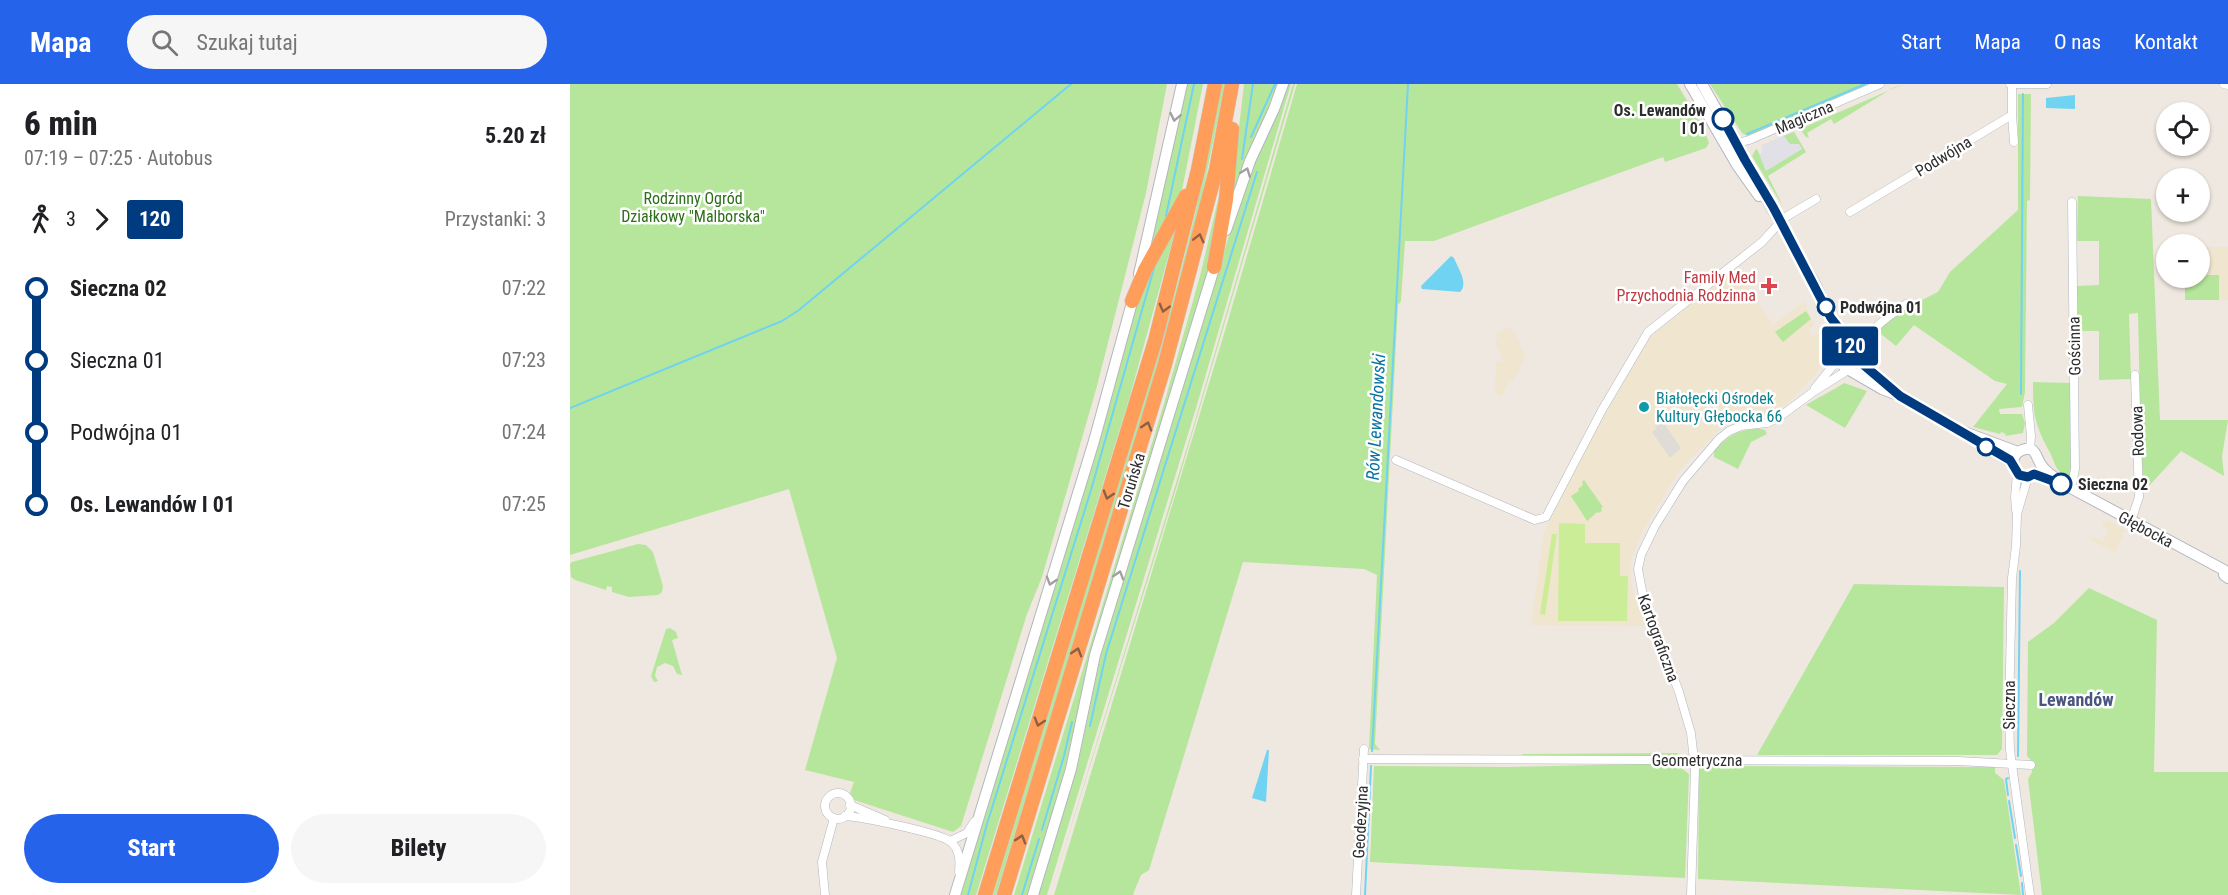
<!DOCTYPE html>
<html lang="pl">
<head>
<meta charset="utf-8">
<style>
  body { margin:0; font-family:"Roboto Condensed",sans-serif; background:#f6f6f6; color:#202124; height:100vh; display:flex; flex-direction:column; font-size:22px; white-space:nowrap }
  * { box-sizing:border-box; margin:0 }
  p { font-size:20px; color:#757577 }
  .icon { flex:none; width:33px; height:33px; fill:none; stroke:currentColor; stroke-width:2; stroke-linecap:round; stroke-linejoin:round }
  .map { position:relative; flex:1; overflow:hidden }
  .panel { display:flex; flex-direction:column; background:#fff; width:570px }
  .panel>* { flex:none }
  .badge { padding:0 12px; border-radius:4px; font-size:21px; line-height:39px }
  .controls { position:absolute; left:1586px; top:18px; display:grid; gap:12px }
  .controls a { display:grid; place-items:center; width:54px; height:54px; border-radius:50%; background:#fff; box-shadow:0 2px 4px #0004; font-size:30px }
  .map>.badge { position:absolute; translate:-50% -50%; box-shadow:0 0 0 3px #fff }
  .legs { display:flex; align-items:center; gap:9px; height:66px; padding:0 24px; font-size:20px }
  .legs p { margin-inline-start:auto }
  .overview { display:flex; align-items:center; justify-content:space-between; height:102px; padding:0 24px }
  h1 { font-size:33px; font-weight:800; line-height:45px }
  .primary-button { display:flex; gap:12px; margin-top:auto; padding:12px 24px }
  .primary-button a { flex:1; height:69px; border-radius:36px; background:#2563eb; color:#fff; font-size:24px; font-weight:800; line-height:69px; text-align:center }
  .primary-button a+a { background:#f6f6f6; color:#202124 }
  ul { padding:0 24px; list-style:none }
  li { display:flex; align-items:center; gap:21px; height:72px; font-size:22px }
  li i { display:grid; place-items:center; width:9px; height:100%; margin:0 8px; background:currentColor }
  li i::after { content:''; width:15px; height:15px; margin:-8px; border:4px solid; border-radius:50%; background:#fff }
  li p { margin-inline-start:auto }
  li:first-child i { background:linear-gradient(#0000 50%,currentColor 0) }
  li:last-child i { background:linear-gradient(currentColor 50%,#0000 0) }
  header { display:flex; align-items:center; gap:36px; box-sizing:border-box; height:84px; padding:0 30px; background:#2563eb; color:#fff }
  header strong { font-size:28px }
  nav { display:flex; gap:33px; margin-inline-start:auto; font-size:21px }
  .search { width:420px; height:54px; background:#f6f6f6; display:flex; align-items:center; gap:15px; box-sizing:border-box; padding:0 21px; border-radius:33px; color:#757577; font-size:22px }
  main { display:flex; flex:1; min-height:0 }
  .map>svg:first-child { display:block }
  .industrial { fill:#e2e0e7 }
  .education { fill:#f0e5cf }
  .green { fill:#b6e69b }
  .pitch { fill:#cbed97 }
  .plaza { fill:#dfdbd7 }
  .water { fill:#71d3f2 }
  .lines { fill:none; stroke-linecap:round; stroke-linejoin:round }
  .stream { stroke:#71d3f2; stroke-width:2 }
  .street-casing { stroke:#b3b6c1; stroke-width:9 }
  .secondary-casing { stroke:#b3b6c1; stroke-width:12 }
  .highway-casing { stroke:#c8c8c8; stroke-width:15 }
  .street { stroke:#fff; stroke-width:8 }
  .secondary { stroke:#fff; stroke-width:10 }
  .highway { stroke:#ff9e5a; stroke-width:14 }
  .oneway { stroke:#a0a0a0 }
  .oneway2 { stroke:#8c6041 }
  .line-1-casing { stroke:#fff; stroke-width:14 }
  .line-1 { stroke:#003b80; stroke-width:9 }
  .stop-1-dot { fill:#fff; stroke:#003b80; stroke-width:3 }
  .health-dot { fill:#e0444e; stroke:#fff; stroke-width:2 }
  .culture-dot { fill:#0f9aa8; stroke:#fff; stroke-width:2 }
  .labels { text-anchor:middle; stroke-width:5; stroke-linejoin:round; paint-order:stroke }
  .stop-label { font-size:16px; font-weight:bold; fill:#2d2d2d; stroke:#fff; text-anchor:start }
  .street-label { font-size:16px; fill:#2d2d2d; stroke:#fff }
  .park-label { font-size:16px; fill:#2d6e19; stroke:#fff }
  .health-label { font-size:16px; fill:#be3a42; stroke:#fff; text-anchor:end }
  .culture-label { font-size:16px; fill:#0d838f; stroke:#fff; text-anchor:start }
  .water-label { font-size:18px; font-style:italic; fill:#0a73a4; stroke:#fff }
  .neighbourhood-label { font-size:18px; font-weight:bold; fill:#4b5680; stroke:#fff }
</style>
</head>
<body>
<header>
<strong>Mapa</strong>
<div class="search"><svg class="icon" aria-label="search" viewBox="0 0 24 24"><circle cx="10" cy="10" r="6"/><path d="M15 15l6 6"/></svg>Szukaj tutaj</div>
<nav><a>Start</a><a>Mapa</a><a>O nas</a><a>Kontakt</a></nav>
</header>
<main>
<section class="panel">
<div class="overview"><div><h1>6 min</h1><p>07:19 – 07:25 · Autobus</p></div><b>5.20 zł</b></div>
<div class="legs"><svg class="icon" aria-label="walk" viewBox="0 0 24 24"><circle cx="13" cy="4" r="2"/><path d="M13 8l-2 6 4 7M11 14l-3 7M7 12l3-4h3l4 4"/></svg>3<svg class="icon" aria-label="forward" viewBox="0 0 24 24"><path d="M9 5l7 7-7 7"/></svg><b class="badge" style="background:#003b80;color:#fff">120</b><p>Przystanki: 3</p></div>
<ul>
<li><i style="color:#003b80"></i><b>Sieczna 02</b><p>07:22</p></li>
<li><i style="color:#003b80"></i><span>Sieczna 01</span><p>07:23</p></li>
<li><i style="color:#003b80"></i><span>Podwójna 01</span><p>07:24</p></li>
<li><i style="color:#003b80"></i><b>Os. Lewandów I 01</b><p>07:25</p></li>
</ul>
<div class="primary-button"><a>Start</a><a>Bilety</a></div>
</section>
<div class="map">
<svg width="1658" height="811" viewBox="0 0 1658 811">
  <rect width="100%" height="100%" fill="#efe8e0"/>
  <path class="industrial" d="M1224 47 1236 68 1198 91 1189 71 1192 69V61Z"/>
  <g class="education">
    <path d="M1629 163H1658V216H1615V194H1629Z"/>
    <path d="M1165 184 1203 241 1234 217 1244 241 1239 246 1243 252 1249 248 1253 259 1254 278 1246 290 1216 321 1197 331 1167 336 1151 344 1109 387 1072 448 1060 478 1062 505 1076 542 961 541 974 448 1023 351 1081 251Z"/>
    <path d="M941 243 943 249H945L955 273 943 298 939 296 932 312 925 309 926 278 933 277 925 256 928 255 926 249Z"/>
    <path d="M1537 436 1555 446 1545 469 1521 456 1523 452 1533 457 1538 446 1532 442Z"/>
  </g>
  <g class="green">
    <path d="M0 0H597L576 109 527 302 472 493 457 530 391 742 383 748 284 716 280 709 284 698 235 686 267 574 219 405 0 471Z"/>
    <path d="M616 0H633L612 106 607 121 580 166Z"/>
    <path d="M652 0H655L629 127 594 262 426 811H423L604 213 626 126Z"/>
    <path d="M674 0H709L660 121Z"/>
    <path d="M718 0H721L626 324 477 811H468L508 680 531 571 664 135 674 104Z"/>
    <path d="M723 0H725L605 408 480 811 622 347Z"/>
    <path d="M727 0H1107L1133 43 1139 59 1136 64 1095 78 1093 73 864 157H835L831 217 828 221 805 660 810 666 799 665 807 491 794 485 673 478 579 786 571 791 563 810 564 811H484L657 240Z"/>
    <path d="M1140 0H1302L1179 53 1172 49Z"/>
    <path d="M1334 0 1323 4 1264 40 1261 35 1237 49 1239 54 1236 53 1230 45 1327 3Z"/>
    <path d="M1448 10H1461L1460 116 1457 117 1455 308 1452 323 1429 325 1430 330H1452L1455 339 1453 349 1435 352 1436 350 1431 348 1430 350 1403 343 1437 300 1425 297 1344 241 1326 262 1306 246 1342 221 1368 208 1380 188 1448 126Z"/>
    <path d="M1224 48 1236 68 1198 92 1214 124 1182 72 1186 65 1188 67 1196 87 1232 65 1229 60H1220L1214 52Z"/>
    <path d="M654 90 638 186 520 572 492 698 457 811H444L593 323 630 192Z"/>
    <path d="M1508 112 1581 115 1590 336H1658L1652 372 1654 392 1611 367 1577 404 1573 393 1571 368 1568 229 1559 230 1561 295 1529 296V247H1508L1507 202 1529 201V157H1507Z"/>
    <path d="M606 144 560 312 406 811H391L402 768 570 206Z"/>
    <path d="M1629 191H1649V216H1615V194H1629Z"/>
    <path d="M1236 227 1241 235 1213 258 1205 248Z"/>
    <path d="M1463 298 1500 299 1502 390 1499 395C1482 383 1487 381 1478 365 1464 338 1463 329 1463 298Z"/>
    <path d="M1274 299 1297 307 1275 344 1236 321C1249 313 1262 307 1274 299Z"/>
    <path d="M1186 344 1195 346 1197 350 1181 358 1168 385 1144 373V367C1159 351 1165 348 1186 344Z"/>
    <path d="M1014 396 1033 423 1031 424 1032 427 1028 429 1027 428 1017 437 1001 412 1009 407 1008 405 1013 401 1012 398Z"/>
    <path d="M68 460 76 461 83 468 93 502 92 508 88 511 59 513 42 508V503L37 502 36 506 5 496 1 493 0 480 2 478Z"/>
    <path d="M1284 500 1434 503 1432 665 1427 671H1187Z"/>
    <path d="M1519 504 1587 536 1584 688H1658V811H1472L1458 695 1462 688V677L1457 672 1458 558 1484 539Z"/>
    <path d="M96 545 100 544 106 548 108 554 102 556 112 591 107 590 103 582 95 579 87 583 85 592 88 597 84 598 81 592Z"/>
    <path d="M1108 669 1110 672 944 673 954 670Z"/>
    <path d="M1109 679 1110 683 1119 690 1115 794 800 778 804 682 940 683Z"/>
    <path d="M1134 680H1138L1139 682 1425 683V689L1434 696 1451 811 1128 795 1129 688V683Z"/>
  </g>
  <g class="pitch">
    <path d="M989 439 1015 440V459H1050V492H1058L1057 537H988Z"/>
    <path d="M982 450H987L975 531 970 530Z"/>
  </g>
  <path class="plaza" d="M1093 338 1111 364 1100 374 1082 348 1086 345 1085 343Z"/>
  <g class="water">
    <path d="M1505 11V25L1476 24V14Z"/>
    <path d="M881 172 884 174C888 184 899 200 890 208L852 205 851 202Z"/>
    <path d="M697 666H699L696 718 682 714Z"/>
  </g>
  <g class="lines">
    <g class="stream">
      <path d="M1177 50 1295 0"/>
      <path d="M681 53 705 0"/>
      <path d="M672 75 683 0"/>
      <path d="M596 132 624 0"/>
      <path d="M1451 310 1453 10"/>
      <path d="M0 324 212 237 229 226 501 0"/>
      <path d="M520 642 536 570 687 88"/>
      <path d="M802 667 838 0"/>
      <path d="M1448 672 1450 487"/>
      <path d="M1438 694 1436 695 1438 711"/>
      <path d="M1439 717 1445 754"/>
      <path d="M472 746 494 672 502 638"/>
      <path d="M1446 761 1451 792"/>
      <path d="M1452 799 1453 811"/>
      <path d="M398 811 417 740 521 406 584 184"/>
      <path d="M452 811 469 755"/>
      <path d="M795 811 801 682"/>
    </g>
    <defs>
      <g id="street">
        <path d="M1440 0H1477"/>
        <path d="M1442 0V31L1444 58"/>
        <path d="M1654 0 1658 1"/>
        <path d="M1164 60 1179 56 1310 0"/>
        <path d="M1280 128 1442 31"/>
        <path d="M1287 272C1300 244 1311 238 1336 220"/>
        <path d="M1245 304 1266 278 1268 264"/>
        <path d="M1458 321 1461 352 1460 366"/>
        <path d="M826 376 965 436 976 433 1032 326 1078 248 1192 158 1214 134 1246 115"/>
        <path d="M1458 393 1447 430 1446 462 1442 494 1439 629 1440 666 1460 811"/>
        <path d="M1501 404 1505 385 1502 118"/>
        <path d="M1446 426 1445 413 1447 389"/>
        <path d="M1561 437 1569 413 1565 291"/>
        <path d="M793 675 1388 677 1461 681"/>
        <circle cx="268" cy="722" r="13"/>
        <path d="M280 721 315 736"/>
        <path d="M275 732C292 733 371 749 381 758 390 766 390 777 389 788"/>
        <path d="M380 757 397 749 404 738"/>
        <path d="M255 811 252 778 264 734"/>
        <path d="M786 811 794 665"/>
        <path d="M1121 811 1125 686 1121 649 1109 608 1073 512 1068 485 1071 471 1085 442 1113 397 1149 355 1159 347 1171 342 1197 339 1208 334 1243 308 1278 286"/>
      </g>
      <g id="secondary">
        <path d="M1120 0 1167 81 1189 112"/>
        <path d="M1132 0 1246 202 1261 234 1266 258 1274 274 1273 278 1274 283 1312 305 1330 312 1389 346 1448 368C1467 358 1465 374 1472 382 1476 388 1492 399 1499 403"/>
        <path d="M656 146 680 77 704 25 713 0"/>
        <path d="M569 190 612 0"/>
        <path d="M1263 236 1275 252 1289 277 1325 307"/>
        <path d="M1416 363 1443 379"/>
        <path d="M1448 368 1444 373 1443 381 1449 391 1458 393 1464 390 1499 403 1654 486V491L1658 494"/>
        <path d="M385 811 524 357 564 211"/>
        <path d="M463 811 501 685 525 571 646 178"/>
      </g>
      <g id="highway">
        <path d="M644 183 656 116 662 45"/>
        <path d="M562 217 575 186 616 112"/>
        <path d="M415 811 585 257 628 86 645 0"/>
        <path d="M434 811 595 280 646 86 662 0"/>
      </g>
    </defs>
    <use href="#street" class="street-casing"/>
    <use href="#secondary" class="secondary-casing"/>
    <use href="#highway" class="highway-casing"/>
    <use href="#street" class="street"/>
    <use href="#secondary" class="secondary"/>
    <use href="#highway" class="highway"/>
  </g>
  <defs><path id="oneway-chevron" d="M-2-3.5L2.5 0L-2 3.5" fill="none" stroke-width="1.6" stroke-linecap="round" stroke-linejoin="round" transform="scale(1.5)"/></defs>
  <g class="oneway">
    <use href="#oneway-chevron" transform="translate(605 33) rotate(102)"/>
    <use href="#oneway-chevron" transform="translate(676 88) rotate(-69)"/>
    <use href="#oneway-chevron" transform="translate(549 491) rotate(-73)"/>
    <use href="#oneway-chevron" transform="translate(481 497) rotate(107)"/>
  </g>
  <g class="oneway2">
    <use href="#oneway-chevron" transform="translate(629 154) rotate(-76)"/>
    <use href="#oneway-chevron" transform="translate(594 224) rotate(105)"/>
    <use href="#oneway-chevron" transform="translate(577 342) rotate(-73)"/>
    <use href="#oneway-chevron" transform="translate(538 411) rotate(107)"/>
    <use href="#oneway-chevron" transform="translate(507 568) rotate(-73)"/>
    <use href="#oneway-chevron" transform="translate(469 638) rotate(107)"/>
    <use href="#oneway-chevron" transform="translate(451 755) rotate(-73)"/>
  </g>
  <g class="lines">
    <defs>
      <path id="line-1" d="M1153 35 1175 76 1203 123 1261 234 1275 252 1289 277 1330 312 1440 376 1449 391 1458 393 1464 390 1491 400"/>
    </defs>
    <use href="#line-1" class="line-1-casing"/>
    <use href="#line-1" class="line-1"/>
  </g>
  <g class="stop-1-dot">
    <circle cx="1153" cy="35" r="10"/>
    <circle cx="1256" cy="223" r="8"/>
    <circle cx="1416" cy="363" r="8"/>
    <circle cx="1491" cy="400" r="10"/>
  </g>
  <path class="health-dot" d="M1196 193h6v6h6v6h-6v6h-6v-6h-6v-6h6z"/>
  <circle class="culture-dot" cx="1074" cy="323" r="6"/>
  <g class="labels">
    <g class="stop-label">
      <text x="1136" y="32" text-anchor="end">Os. Lewandów<tspan x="1136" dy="18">I 01</tspan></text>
      <text x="1270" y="229">Podwójna 01</text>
      <text x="1508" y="406">Sieczna 02</text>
    </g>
    <g class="street-label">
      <text transform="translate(1234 33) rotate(-23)" y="6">Magiczna</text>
      <text transform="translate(1373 72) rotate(-31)" y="6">Podwójna</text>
      <text transform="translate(1504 262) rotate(-91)" y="6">Gościnna</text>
      <text transform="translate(1567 347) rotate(-92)" y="6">Rodowa</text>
      <text transform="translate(561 397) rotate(-73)" y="6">Toruńska</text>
      <text transform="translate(1576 445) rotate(28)" y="6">Głębocka</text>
      <text transform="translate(1089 554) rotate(70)" y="6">Kartograficzna</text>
      <text transform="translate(1439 621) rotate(-90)" y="6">Sieczna</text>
      <text x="1127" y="682">Geometryczna</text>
      <text transform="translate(790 738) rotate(-87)" y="6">Geodezyjna</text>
    </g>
    <g class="park-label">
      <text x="123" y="120">Rodzinny Ogród<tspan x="123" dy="18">Działkowy "Malborska"</tspan></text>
    </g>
    <g class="health-label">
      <text x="1186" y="199">Family Med<tspan x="1186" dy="18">Przychodnia Rodzinna</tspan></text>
    </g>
    <g class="culture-label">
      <text x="1086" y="320">Białołęcki Ośrodek<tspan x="1086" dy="18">Kultury Głębocka 66</tspan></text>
    </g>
    <g class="water-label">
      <text transform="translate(806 333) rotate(-87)" y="6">Rów Lewandowski</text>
    </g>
    <g class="neighbourhood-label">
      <text x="1506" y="622">Lewandów</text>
    </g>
  </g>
</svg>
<div class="controls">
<a><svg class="icon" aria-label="locate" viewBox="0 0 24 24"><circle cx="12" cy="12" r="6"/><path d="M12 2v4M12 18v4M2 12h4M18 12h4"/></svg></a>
<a>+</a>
<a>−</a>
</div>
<b class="badge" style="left:1280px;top:262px;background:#003b80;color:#fff">120</b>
</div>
</main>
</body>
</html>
